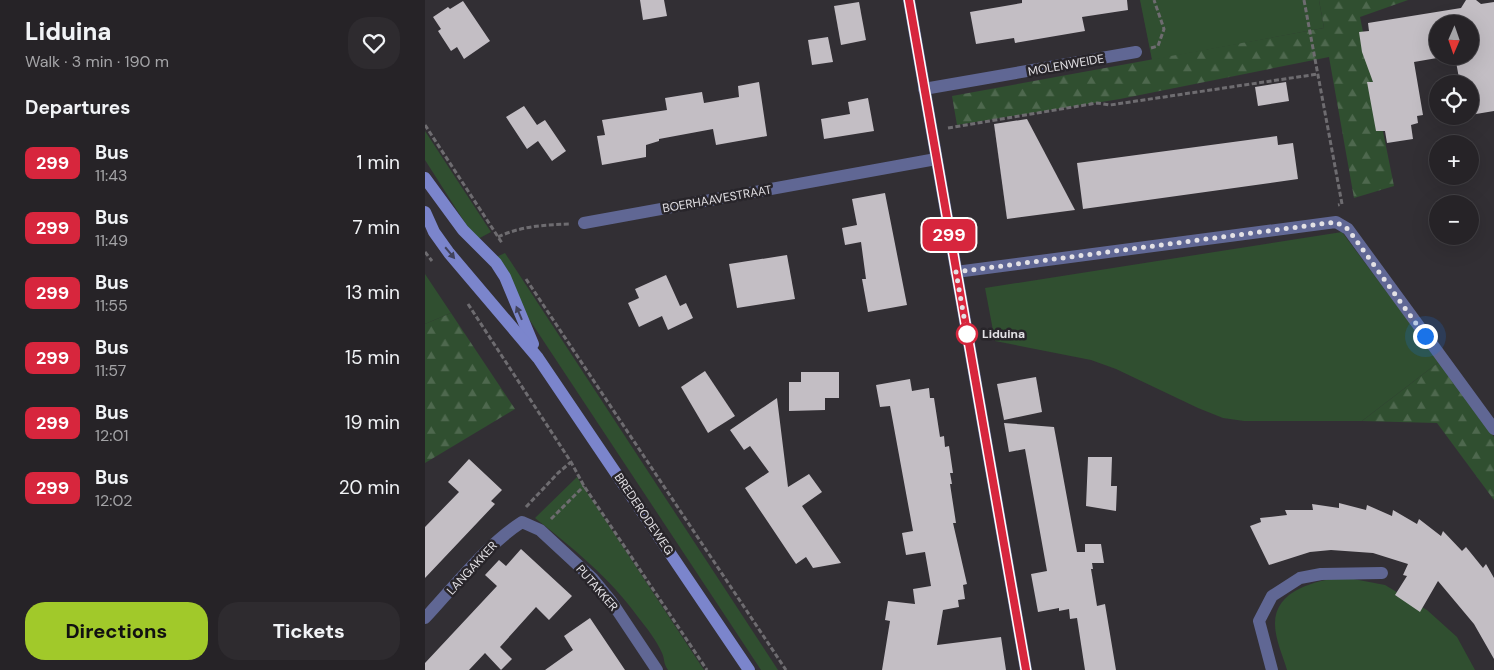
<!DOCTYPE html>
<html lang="en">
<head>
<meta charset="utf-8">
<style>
  body { margin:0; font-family:"DM Sans",sans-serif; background:#2e2b2f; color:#f1f3f6; height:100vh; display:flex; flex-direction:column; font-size:19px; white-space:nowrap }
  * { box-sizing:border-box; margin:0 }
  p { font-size:16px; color:#a4a4a7 }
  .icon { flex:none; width:28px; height:28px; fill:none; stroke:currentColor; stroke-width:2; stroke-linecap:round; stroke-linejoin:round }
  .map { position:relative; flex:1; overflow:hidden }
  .sheet { display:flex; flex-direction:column; background:#262327; width:425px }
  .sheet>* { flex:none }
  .badge { padding:0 10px; border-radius:8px; font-size:18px; line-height:32px }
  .needle { width:32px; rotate:182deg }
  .controls { position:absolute; left:1004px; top:15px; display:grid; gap:10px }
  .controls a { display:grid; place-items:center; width:50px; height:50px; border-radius:50%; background:#262327; box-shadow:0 5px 20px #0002,0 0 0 1px #424044; font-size:25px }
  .you { position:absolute; width:25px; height:25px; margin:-12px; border:4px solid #fff; border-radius:50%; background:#1a73e8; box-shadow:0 0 0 8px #1a73e833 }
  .map>.badge { position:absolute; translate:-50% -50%; box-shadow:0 0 0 2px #fff }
  h2 { padding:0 25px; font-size:19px; line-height:45px }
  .round { display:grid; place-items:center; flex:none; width:52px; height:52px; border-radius:20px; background:#2e2b2f }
  .head { display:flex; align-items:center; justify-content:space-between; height:85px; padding:0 25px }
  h1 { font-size:24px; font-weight:800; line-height:38px }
  .primary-button { display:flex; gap:10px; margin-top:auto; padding:10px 25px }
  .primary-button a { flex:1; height:58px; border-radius:20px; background:#a1c92a; color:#111; font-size:20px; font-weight:800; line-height:58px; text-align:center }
  .primary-button a+a { background:#2e2b2f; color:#f1f3f6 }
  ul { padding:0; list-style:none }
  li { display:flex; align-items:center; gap:15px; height:65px; padding:0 25px }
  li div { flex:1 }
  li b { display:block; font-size:19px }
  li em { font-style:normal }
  li .badge { min-width:55px; font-weight:700; text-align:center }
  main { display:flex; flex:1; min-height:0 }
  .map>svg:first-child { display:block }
  .grass { fill:#304f30 }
  .forest { fill:url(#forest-firs) }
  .building { fill:#c3bec4 }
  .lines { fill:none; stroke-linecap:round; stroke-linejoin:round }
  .path { stroke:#6e6c70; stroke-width:3; stroke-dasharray:5 2.5; stroke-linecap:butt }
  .minor { stroke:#606794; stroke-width:12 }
  .secondary { stroke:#7b85cc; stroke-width:12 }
  .oneway { fill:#41425b }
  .line-casing { stroke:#fff; stroke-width:11 }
  .line { stroke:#d7263d; stroke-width:8 }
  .walk { stroke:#e3e1e5; stroke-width:5; stroke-dasharray:0 9 }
  .stop-dot { fill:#fff; stroke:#d7263d; stroke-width:2.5 }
  .labels { text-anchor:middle; stroke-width:5; stroke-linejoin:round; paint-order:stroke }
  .street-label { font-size:12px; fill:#e3e1e5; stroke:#28252a }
  .stop-label { font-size:12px; font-weight:bold; fill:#e3e1e5; stroke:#28252a; text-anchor:start }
</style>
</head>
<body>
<main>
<section class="sheet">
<div class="head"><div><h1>Liduina</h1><p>Walk · 3 min · 190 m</p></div><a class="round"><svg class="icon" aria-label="heart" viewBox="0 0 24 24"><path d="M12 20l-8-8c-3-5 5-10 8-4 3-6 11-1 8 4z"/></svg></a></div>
<h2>Departures</h2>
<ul>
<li><span class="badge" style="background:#d7263d;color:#fff">299</span><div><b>Bus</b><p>11:43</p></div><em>1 min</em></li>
<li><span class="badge" style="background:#d7263d;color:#fff">299</span><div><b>Bus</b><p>11:49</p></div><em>7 min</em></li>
<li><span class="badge" style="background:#d7263d;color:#fff">299</span><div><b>Bus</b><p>11:55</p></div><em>13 min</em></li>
<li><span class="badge" style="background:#d7263d;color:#fff">299</span><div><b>Bus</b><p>11:57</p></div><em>15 min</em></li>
<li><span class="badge" style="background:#d7263d;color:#fff">299</span><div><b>Bus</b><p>12:01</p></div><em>19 min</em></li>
<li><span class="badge" style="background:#d7263d;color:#fff">299</span><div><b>Bus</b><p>12:02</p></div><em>20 min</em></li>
</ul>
<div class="primary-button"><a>Directions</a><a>Tickets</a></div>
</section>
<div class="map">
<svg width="1069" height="670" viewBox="0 0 1069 670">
  <defs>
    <pattern id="forest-firs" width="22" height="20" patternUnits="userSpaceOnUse" patternTransform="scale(1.25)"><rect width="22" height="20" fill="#304f30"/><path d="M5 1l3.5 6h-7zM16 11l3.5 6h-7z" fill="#4e684e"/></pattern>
  </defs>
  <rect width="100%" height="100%" fill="#322f34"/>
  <g class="grass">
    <path d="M715 0H894L899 28 727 60Z"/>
    <path d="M0 131 66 232 51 240 0 160Z"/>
    <path d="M917 232 1014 362 937 421H819L798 418 773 408 691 369 666 360 570 341 560 288Z"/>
    <path d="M80 253 353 670H336L65 260Z"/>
    <path d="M0 274 26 313 0 324Z"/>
    <path d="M152 477 279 670H243C238 663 240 659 237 653 232 641 221 627 213 617 185 578 148 548 110 518Z"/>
    <path d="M918 577 960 585 1002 610 1032 637 1050 670H862C858 656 850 639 850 624 850 589 891 581 918 577Z"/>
  </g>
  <g class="forest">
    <path d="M894 0H983L935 17 969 186 929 198 904 57 695 99 532 125 527 96 899 28Z"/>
    <path d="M26 313 90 409 0 463V324Z"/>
    <path d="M1014 362 1069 437V500L1012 423 937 421Z"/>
  </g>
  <g class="building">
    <path d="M215 0H239L242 16 218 20Z"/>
    <path d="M597 0H702L703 10 657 17 660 31 590 43 589 38 551 44 545 12 597 3Z"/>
    <path d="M1041 0H1051L1056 4 1069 2V111L1045 115V84H1035L1030 56H1045V24H1012V58L989 62 998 115 992 116 993 123 986 125 988 139 962 143 960 131H951L942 82H948L937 52 934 32 944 31 943 23 1036 8Z"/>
    <path d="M38 1 65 41 39 59 32 47 26 51 13 31 16 29 8 17 23 7 25 9Z"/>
    <path d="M434 2 441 40 416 45 409 6Z"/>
    <path d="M403 37 408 62 387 65 383 40Z"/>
    <path d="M334 82 342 136 291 145 288 129 234 139V141L221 145V157L177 165 172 136 180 135 177 120 242 110 240 98 277 92 279 103 314 97 313 86Z"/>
    <path d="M861 82 864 101 833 106 830 87Z"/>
    <path d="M443 98 449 131 399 139 396 119 425 114 423 102Z"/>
    <path d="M99 106 112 125 120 120 141 151 127 161 113 141 102 149 81 117Z"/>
    <path d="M602 119 650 210 582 219 569 124Z"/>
    <path d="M852 136 853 145 868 143 873 179 658 209 652 163Z"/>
    <path d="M460 193 482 305 443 312 437 279H441L436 242 420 245 417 228 432 225 427 199Z"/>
    <path d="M362 255 370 299 312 308 304 264Z"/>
    <path d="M241 275 255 306 261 303 268 318 243 330 237 316 214 327 203 303 214 298 210 289Z"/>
    <path d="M280 371 310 416 283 433 256 387Z"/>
    <path d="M376 372H414V398H400V410L364 411V382H376Z"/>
    <path d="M611 377 617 412 579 420 572 384Z"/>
    <path d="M485 379 487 391 504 388 505 398H509L515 437 519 436 520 447 524 446 528 473H525L527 484H525L531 523H528L542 584 538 585 540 599 533 600 534 607 518 610 512 645 576 637 581 670H457L465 621 460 620 463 601 490 604 488 589 506 586 500 552 481 555 477 533 488 531 465 406 455 407 451 385Z"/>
    <path d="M352 398 363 487 384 474 397 492 377 506 416 563 388 568 381 557 371 564 320 488 344 472 325 446 319 450 305 430Z"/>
    <path d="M579 423 629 427 652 552H660V544H676L679 563H667L668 569H666L672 606 680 604 691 670H660L652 618 645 619 644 609 634 611V608L613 612 606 574 622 571 600 449 584 452Z"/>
    <path d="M663 457H687L686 486H692L691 511 661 506Z"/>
    <path d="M44 459 77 490 66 501 70 504 0 578V527L34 492 23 482Z"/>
    <path d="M914 503 941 510 942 505 967 516 968 510 992 524 994 519 1016 536 1018 531 1037 551 1041 547 1058 568 1061 564 1069 578V659L1049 624 1013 581 995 612 970 595 982 576 978 575 983 564 948 553 906 550 885 552 844 565 825 526 836 522 835 518 862 515 860 510H888L887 504 914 508Z"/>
    <path d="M96 549 147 596 124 620 111 607 75 647 87 659 76 670 60 653 44 670H0V663L72 586 60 575 74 560 81 566Z"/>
    <path d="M165 618 200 670H120L148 650 139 636Z"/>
  </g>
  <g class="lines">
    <g class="path">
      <path d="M879 0 917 204 913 205"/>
      <path d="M726 48 733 46 739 29 729 0"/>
      <path d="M0 125 77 243"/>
      <path d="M523 128 672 103 685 105 893 74"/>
      <path d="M73 237C96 226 119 225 144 224"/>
      <path d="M0 252 7 261"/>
      <path d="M101 279 361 670"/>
      <path d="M43 304 146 462 159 486 282 670"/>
      <path d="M101 507 133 473 146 462"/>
      <path d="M126 519 159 486"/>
    </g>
    <g class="minor">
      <path d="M484 0 601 670"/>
      <path d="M499 89 711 52"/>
      <path d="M159 223 511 159"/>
      <path d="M531 272 911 222 923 229 1069 429"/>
      <path d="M0 618C30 586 60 546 97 522L115 530 168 579 186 601 232 670"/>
      <path d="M847 670 834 621 847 596 875 578 896 574 957 573"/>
    </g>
    <g class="secondary">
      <path d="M0 178 38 230 71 263 80 277 108 344"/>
      <path d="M0 212 9 232 24 253 113 358 324 670"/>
    </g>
  </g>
  <defs><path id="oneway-solid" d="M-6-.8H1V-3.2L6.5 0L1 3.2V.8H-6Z" transform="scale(1.25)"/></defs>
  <g class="oneway">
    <use href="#oneway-solid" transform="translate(25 253) rotate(50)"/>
    <use href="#oneway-solid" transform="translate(94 313) rotate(-113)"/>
  </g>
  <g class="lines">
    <defs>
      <path id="line" d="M484 0 601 670"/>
    </defs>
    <use href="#line" class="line-casing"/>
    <use href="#line" class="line"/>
    <path class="walk" d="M542 334 531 272 911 222 923 229 1000 336"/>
  </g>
  <circle class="stop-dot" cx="542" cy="334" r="10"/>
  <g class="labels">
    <g class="street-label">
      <text transform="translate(641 65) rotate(-10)" y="4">MOLENWEIDE</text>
      <text transform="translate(292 199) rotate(-10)" y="4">BOERHAAVESTRAAT</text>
      <text transform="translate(219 514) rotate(56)" y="4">BREDERODEWEG</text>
      <text transform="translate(47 568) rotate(-47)" y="4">LANGAKKER</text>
      <text transform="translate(172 588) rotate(49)" y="4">PUTAKKER</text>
    </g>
    <g class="stop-label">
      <text x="557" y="338">Liduina</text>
    </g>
  </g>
</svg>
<div class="controls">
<a><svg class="needle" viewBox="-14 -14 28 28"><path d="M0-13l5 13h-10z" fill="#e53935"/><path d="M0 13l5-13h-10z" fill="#a4a4a7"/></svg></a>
<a><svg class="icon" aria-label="locate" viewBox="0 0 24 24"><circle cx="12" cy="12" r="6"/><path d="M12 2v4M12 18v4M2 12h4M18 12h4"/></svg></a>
<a>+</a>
<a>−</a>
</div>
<div class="you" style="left:1000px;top:336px"></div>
<b class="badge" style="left:524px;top:235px;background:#d7263d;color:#fff">299</b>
</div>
</main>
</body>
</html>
